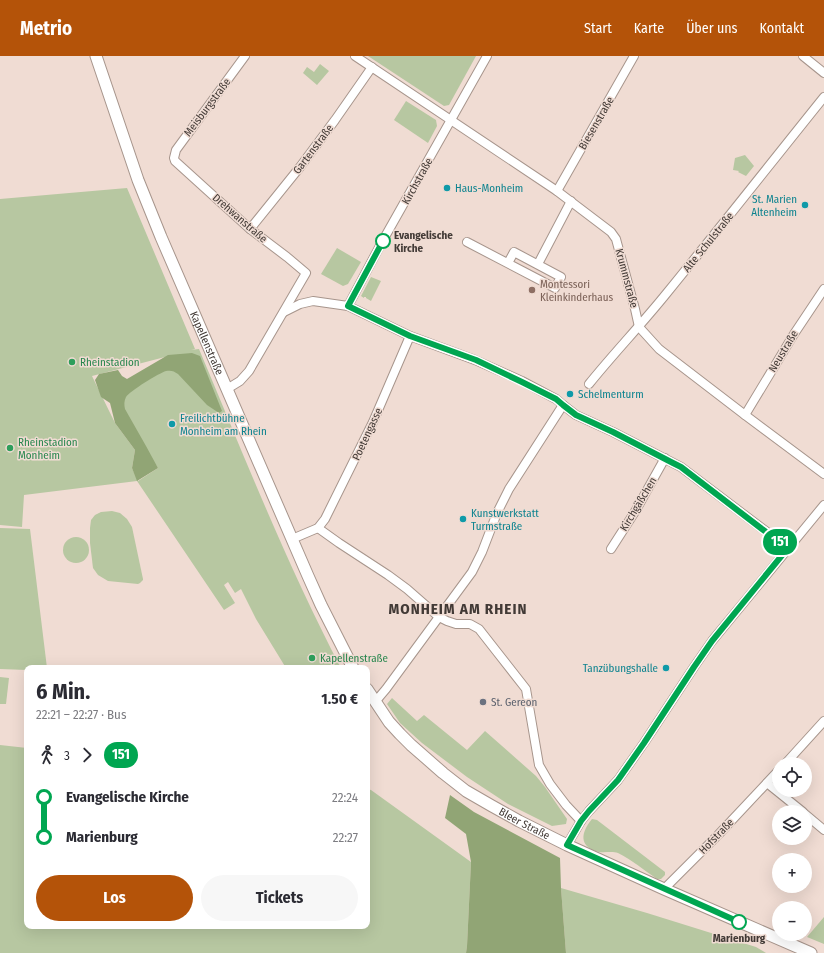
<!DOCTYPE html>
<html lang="de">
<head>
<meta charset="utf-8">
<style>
  body { margin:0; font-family:"Fira Sans Condensed",sans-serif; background:#f7f7f7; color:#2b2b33; height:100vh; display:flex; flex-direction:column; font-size:15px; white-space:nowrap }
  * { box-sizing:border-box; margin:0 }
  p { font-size:13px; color:#7c7c81 }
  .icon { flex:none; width:22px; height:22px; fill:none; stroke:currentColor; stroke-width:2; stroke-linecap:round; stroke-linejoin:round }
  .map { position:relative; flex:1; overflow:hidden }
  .details { position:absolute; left:24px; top:609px; width:346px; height:264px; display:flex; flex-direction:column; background:#fff; border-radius:8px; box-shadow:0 4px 16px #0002 }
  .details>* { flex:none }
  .badge { padding:0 8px; border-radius:13px; font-size:14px; line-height:26px }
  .fabs { position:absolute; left:772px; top:701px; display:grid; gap:8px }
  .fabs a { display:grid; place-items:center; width:40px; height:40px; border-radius:50%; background:#fff; box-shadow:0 4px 16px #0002; font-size:20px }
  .map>.badge { position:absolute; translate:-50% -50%; box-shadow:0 0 0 2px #fff }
  .legs { display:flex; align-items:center; gap:6px; height:44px; padding:0 12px; font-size:13px }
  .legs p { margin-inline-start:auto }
  .overview { display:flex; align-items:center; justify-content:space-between; height:68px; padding:0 12px }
  h1 { font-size:22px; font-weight:700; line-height:30px }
  .primary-button { display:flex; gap:8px; margin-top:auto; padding:8px 12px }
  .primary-button a { flex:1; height:46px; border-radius:24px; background:#b45309; color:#fff; font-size:16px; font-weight:700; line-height:46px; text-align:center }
  .primary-button a+a { background:#f7f7f7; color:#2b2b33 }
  ul { padding:0 12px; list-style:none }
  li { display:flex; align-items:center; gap:14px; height:40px; font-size:15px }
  li i { display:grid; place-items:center; width:6px; height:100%; margin:0 5px; background:currentColor }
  li i::after { content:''; width:10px; height:10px; margin:-5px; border:3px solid; border-radius:50%; background:#fff }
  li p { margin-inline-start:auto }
  li:first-child i { background:linear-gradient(#0000 50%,currentColor 0) }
  li:last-child i { background:linear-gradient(currentColor 50%,#0000 0) }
  header { display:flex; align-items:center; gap:24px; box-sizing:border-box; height:56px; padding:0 20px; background:#b45309; color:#fff }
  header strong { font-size:19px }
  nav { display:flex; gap:22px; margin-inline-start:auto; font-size:14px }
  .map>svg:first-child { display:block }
  .green { fill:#b7c7a1; fill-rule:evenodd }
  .forest { fill:#91a575 }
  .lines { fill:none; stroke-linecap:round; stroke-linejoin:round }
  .street-casing { stroke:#a7958c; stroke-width:10 }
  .secondary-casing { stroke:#a7958c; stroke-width:13 }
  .street { stroke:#fff; stroke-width:8 }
  .secondary { stroke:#fff; stroke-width:11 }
  .line-1-casing { stroke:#fff; stroke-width:9 }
  .line-1 { stroke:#00a651; stroke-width:6 }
  .culture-dot { fill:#0f9aa8; stroke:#f0dcd3; stroke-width:1.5 }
  .stop-1-dot { fill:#fff; stroke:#00a651; stroke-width:2 }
  .education-dot { fill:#8d6e63; stroke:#f0dcd3; stroke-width:1.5 }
  .leisure-dot { fill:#2e9e5b; stroke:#f0dcd3; stroke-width:1.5 }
  .worship-dot { fill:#6b7280; stroke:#f0dcd3; stroke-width:1.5 }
  .labels { text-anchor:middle; stroke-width:3; stroke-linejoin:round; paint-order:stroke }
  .street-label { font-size:11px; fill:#423a36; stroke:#f0dcd3 }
  .culture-label { font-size:11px; fill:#0d838f; stroke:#f0dcd3; text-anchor:start }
  .stop-label { font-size:11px; font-weight:bold; fill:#423a36; stroke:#f0dcd3; text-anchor:start }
  .education-label { font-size:11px; fill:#785e54; stroke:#f0dcd3; text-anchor:start }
  .leisure-label { font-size:11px; fill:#27864d; stroke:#f0dcd3; text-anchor:start }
  .worship-label { font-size:11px; fill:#5b616d; stroke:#f0dcd3; text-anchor:start }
  .district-label { font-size:15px; font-weight:bold; letter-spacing:1px; fill:#423a36; stroke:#f0dcd3 }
</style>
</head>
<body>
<header>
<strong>Metrio</strong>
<nav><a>Start</a><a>Karte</a><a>Über uns</a><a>Kontakt</a></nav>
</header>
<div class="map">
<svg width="824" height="897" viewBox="0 0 824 897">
  <rect width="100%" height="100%" fill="#f0dcd3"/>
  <g class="green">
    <path d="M368 0H476L449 49 444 50Z"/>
    <path d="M320 8 329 15 317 29 303 17 307 11 314 16Z"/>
    <path d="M406 45 436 64 437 70 428 87 394 64Z"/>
    <path d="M745 99 754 110 746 120 738 116 739 115 733 114 735 102Z"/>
    <path d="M127 132 195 293 191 294 199 293C244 400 287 509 341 612H286L256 563 241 533 235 537 228 526 224 529 235 547 224 554 137 425 24 439 22 471 0 469V143ZM165 301 116 349 158 412 138 425 132 412 135 394 115 367 92 320Z"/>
    <path d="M337 192 361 206 348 228 343 230 321 218Z"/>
    <path d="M371 221 381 225 371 245 366 242V241H364V242L361 240Z"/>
    <path d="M112 455 120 457 127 463 132 471 143 523V524L140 527 138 528 108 525 98 519 93 512 90 487V472L91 464 95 459 101 456Z"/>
    <path d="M0 472 30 473 47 612H27V614L0 613Z"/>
    <circle cx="76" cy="494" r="13"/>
    <path d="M0 621 9 622 6 648H0Z"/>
    <path d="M392 642 417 665 424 659 467 694 485 675 536 720 545 731 567 763 566 768 552 770 508 748 467 721 422 687 400 667 387 648Z"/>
    <path d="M0 689 27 692V870H367V733L371 734 471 806 467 890 466 897H0Z"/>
    <path d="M592 763 597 764 665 816V819L661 823H657C644 814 632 804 618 797 612 795 605 797 599 796 578 791 581 776 592 763Z"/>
    <path d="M561 832 647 857 756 891 766 897H566Z"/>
    <path d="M824 861V888L807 881Z"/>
  </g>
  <g class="forest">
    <path d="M192 297 200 300 222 355 219 357 207 349 178 318C174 315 171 314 166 315 159 317 130 335 126 341 124 345 124 349 125 353L146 390 158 412 137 425 132 412 135 394 115 367 110 347 101 341 95 324 99 318 118 314 122 320 127 323 168 299Z"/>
    <path d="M450 739 474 756 560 802 561 832 566 897H466L467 890 471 806 466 778 445 762Z"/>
  </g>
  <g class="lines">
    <defs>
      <g id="street">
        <path d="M355 0 557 135 611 176 616 183 635 253 639 271 659 293 745 359 824 418"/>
        <path d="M803 0 824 17"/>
        <path d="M557 135 634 0"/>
        <path d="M250 173 300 111 335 64 372 11"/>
        <path d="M467 186 555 232 561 221 514 196 508 207"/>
        <path d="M538 208 571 145"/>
        <path d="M348 250 382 186 487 0"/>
        <path d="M284 256 300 248 313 245 348 250 410 280 475 304 522 325 556 343 563 349 576 359 613 376 681 411 763 473 789 492"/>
        <path d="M589 328C614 297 641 269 666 238 719 173 771 107 824 41"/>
        <path d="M227 333 240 325 249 315 306 217 287 201 250 173 175 105 174 102 176 94 245 0"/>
        <path d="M745 359 794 278 824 233"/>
        <path d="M318 472 339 487 388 519 407 533 439 561 447 565 456 568H470L479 573 497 596 526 633 539 709 550 728 566 749 581 765"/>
        <path d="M292 483 318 472 325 463 373 366 410 280"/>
        <path d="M611 493 636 454 665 402"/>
        <path d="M375 646 386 633 472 516 482 496 497 457 509 433 563 349"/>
        <path d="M785 708 824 665"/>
        <path d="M767 727 803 756"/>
        <path d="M805 758 824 774"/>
        <path d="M567 789 581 765 589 755 618 724 644 687 694 611 712 585 824 449"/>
        <path d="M664 833 718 779 779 714"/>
      </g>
      <g id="secondary">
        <path id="s1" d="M96 0 138 124 161 181 308 520 321 549 353 612"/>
        <path id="s2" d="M367 633 389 666 400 678 411 689 443 717 466 735 492 750 519 765 567 789 664 833 811 897"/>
      </g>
    </defs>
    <use href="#street" class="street-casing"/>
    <use href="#secondary" class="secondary-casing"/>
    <use href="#street" class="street"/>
    <use href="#secondary" class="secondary"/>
  </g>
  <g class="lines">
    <defs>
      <path id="line-1" d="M383 185 348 250 410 280 476 304 522 326 556 343 563 349 576 359 613 376 673 407 681 411 762 473 788 492 712 585 694 611 644 687 618 724 589 755 581 765 567 789 739 866"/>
    </defs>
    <use href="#line-1" class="line-1-casing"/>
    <use href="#line-1" class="line-1"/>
  </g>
  <g class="culture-dot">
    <circle cx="447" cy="132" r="4"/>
    <circle cx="805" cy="149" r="4"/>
    <circle cx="570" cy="338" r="4"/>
    <circle cx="172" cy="368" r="4"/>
    <circle cx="463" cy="463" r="4"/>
    <circle cx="666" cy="612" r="4"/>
  </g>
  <g class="stop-1-dot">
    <circle cx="383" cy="185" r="7"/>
    <circle cx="739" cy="866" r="7"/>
  </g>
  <circle class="education-dot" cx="532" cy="234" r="4"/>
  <g class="leisure-dot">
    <circle cx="72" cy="306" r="4"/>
    <circle cx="10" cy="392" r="4"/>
    <circle cx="312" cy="602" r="4"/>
  </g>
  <circle class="worship-dot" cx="483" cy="646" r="4"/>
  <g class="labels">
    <g class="street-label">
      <text transform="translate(207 51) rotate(-53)" y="4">Meisburgstraße</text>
      <text transform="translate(596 67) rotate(-60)" y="4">Biesenstraße</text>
      <text transform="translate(313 93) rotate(-53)" y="4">Gartenstraße</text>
      <text transform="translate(417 125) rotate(-61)" y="4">Kirchstraße</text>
      <text transform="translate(240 162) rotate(41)" y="4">Drehwanstraße</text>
      <text transform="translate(708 186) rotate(-51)" y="4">Alte Schulstraße</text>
      <text transform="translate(627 222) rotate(75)" y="4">Krummstraße</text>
      <text dy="4" stroke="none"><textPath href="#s1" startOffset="308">Kapellenstraße</textPath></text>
      <text transform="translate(783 295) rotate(-59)" y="4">Neustraße</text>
      <text transform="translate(367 378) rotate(-65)" y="4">Poetengasse</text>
      <text transform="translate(638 448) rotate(-59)" y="4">Kirchgäßchen</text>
      <text dy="4" stroke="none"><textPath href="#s2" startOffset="210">Bleer Straße</textPath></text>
      <text transform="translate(716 780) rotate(-46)" y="4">Hofstraße</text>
    </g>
    <g class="culture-label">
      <text x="455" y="136">Haus-Monheim</text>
      <text x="797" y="147" text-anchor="end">St. Marien<tspan x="797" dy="13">Altenheim</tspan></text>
      <text x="578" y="342">Schelmenturm</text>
      <text x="180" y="366">Freilichtbühne<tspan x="180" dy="13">Monheim am Rhein</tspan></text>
      <text x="471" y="461">Kunstwerkstatt<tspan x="471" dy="13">Turmstraße</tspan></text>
      <text x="658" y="616" text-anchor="end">Tanzübungshalle</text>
    </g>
    <g class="stop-label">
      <text x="394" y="183">Evangelische<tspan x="394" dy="13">Kirche</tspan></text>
      <text x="739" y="886" text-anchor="middle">Marienburg</text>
    </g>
    <g class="education-label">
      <text x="540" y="232">Montessori<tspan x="540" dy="13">Kleinkinderhaus</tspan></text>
    </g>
    <g class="leisure-label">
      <text x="80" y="310">Rheinstadion</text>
      <text x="18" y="390">Rheinstadion<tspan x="18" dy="13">Monheim</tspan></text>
      <text x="320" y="606">Kapellenstraße</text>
    </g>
    <g class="worship-label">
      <text x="491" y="650">St. Gereon</text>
    </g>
    <g class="district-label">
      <text x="458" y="558">MONHEIM AM RHEIN</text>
    </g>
  </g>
</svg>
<div class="fabs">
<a><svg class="icon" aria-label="locate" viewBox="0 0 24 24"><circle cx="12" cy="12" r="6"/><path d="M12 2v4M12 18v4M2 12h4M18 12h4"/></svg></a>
<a><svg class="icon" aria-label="layers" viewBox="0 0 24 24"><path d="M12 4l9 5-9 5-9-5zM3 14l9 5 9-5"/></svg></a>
<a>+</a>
<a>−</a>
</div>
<b class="badge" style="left:780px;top:486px;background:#00a651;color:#fff">151</b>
<section class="details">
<div class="overview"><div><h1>6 Min.</h1><p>22:21 – 22:27 · Bus</p></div><b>1.50 €</b></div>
<div class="legs"><svg class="icon" aria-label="walk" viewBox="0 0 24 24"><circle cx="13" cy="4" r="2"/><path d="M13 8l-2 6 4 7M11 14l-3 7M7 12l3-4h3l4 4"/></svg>3<svg class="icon" aria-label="forward" viewBox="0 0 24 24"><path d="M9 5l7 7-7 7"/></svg><b class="badge" style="background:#00a651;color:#fff">151</b></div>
<ul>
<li><i style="color:#00a651"></i><b>Evangelische Kirche</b><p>22:24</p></li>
<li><i style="color:#00a651"></i><b>Marienburg</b><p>22:27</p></li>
</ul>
<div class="primary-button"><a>Los</a><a>Tickets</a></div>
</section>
</div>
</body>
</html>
